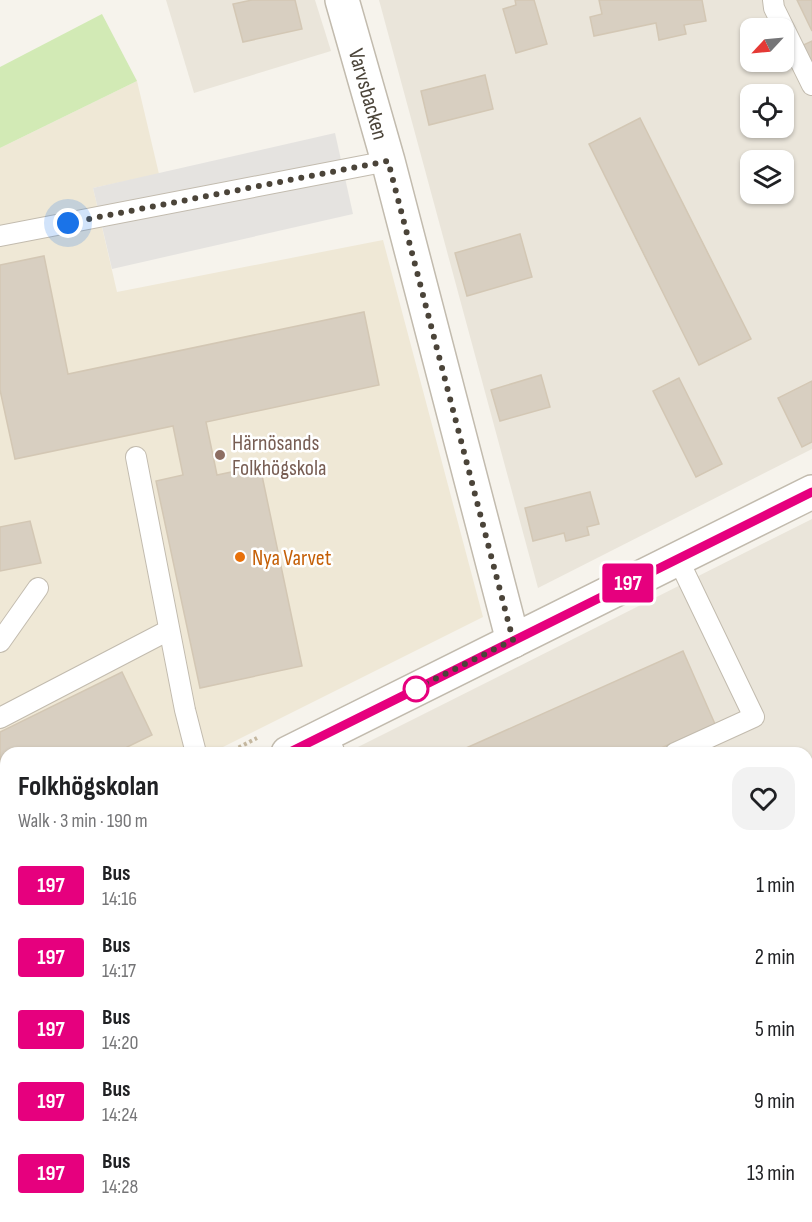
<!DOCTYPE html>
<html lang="en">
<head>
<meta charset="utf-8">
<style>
  body { margin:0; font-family:"Sofia Sans Condensed",sans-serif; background:#f2f2f2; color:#202124; height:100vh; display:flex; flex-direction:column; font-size:22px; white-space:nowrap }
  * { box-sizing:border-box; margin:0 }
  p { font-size:20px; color:#757577 }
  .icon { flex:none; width:33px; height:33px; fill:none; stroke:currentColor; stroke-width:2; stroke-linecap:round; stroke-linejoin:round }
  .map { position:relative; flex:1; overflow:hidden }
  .sheet { position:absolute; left:0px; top:747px; width:813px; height:476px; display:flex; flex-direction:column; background:#fff; border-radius:18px 18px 0 0; box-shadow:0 2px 4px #0004 }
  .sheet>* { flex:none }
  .badge { padding:0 12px; border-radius:4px; font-size:21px; line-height:39px }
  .needle { width:39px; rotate:244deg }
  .tools { position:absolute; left:740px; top:18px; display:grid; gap:12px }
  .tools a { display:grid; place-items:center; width:54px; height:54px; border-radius:12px; background:#fff; box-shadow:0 2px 4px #0004; font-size:30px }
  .you { position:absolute; width:30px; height:30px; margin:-15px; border:4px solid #fff; border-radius:50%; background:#1a73e8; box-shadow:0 0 0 9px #1a73e833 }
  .map>.badge { position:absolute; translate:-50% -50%; box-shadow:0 0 0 3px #fff }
  .round { display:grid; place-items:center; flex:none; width:63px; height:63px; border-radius:18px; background:#f2f2f2 }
  .headline { display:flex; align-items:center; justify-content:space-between; height:102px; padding:0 18px }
  h1 { font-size:28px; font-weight:700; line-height:45px }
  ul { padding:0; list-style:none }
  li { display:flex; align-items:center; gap:18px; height:72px; padding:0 18px }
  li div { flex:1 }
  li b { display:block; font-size:22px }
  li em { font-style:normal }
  li .badge { min-width:66px; font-weight:700; text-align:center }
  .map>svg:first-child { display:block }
  .residential { fill:#eae5da; fill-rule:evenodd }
  .education { fill:#efe8d6 }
  .green { fill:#d2eab5 }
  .parking { fill:#e5e3e0 }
  .building { fill:#d8cfc1; stroke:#d3c7b4; stroke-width:1.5 }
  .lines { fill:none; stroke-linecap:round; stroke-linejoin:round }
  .lane-casing { stroke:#c2bbae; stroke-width:22 }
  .street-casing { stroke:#c2bbae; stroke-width:36 }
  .path { stroke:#c4b79f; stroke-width:4; stroke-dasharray:3 3; stroke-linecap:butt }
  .lane { stroke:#fff; stroke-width:20 }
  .street { stroke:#fff; stroke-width:33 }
  .line-casing { stroke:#fff; stroke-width:14 }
  .line { stroke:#e6007e; stroke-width:9 }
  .walk { stroke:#4b4439; stroke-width:6; stroke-dasharray:0 10.8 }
  .education-dot { fill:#8d6e63; stroke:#fff; stroke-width:2 }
  .food-dot { fill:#e8710a; stroke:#fff; stroke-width:2 }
  .stop-dot { fill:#fff; stroke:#e6007e; stroke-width:3 }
  .labels { text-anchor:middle; stroke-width:5; stroke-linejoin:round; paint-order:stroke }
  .street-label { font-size:22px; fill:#4b4439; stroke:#fff }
  .education-label { font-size:22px; fill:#785e54; stroke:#fff; text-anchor:start }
  .food-label { font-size:22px; fill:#c56008; stroke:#fff; text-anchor:start }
</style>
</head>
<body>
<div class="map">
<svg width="812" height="1222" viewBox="0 0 812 1222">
  <rect width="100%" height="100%" fill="#f6f3ec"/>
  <g class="residential">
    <path d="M166 0H315L331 51 194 93Z"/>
    <path d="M379 0H812V449L538 588ZM750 28H783V62H750ZM750 94H783V128H750ZM750 160H783V194H750Z"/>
    <path d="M812 519V1222H0V927L6 924V1216H807V753H346Z"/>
  </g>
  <path class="education" d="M137 81 159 174 93 188 117 292 383 240 483 617 211 753H6V856L0 860V148Z"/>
  <path class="green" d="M102 14 137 81 0 148V67Z"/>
  <path class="parking" d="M335 133 353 214 112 269 93 188Z"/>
  <g class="building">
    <path d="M252 0H295L302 29 243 42 233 4Z"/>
    <path d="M515 0H534L547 44 516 53 503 9 516 5Z"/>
    <path d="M599 0H702L706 21 684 25 686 34 659 40 656 23 594 36 590 17 602 14Z"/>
    <path d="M797 0H812V31Z"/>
    <path d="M812 41V74L799 47Z"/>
    <path d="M485 75 493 109 429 125 421 91Z"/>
    <path d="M640 118 751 339 699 365 589 144Z"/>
    <path d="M520 234 532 277 467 296 455 253Z"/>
    <path d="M44 256 68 374 364 312 379 385 206 422 217 475 260 466 302 666 200 688 156 481 183 475 173 426 15 459 0 390V265Z"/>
    <path d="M541 375 550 407 500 421 491 390Z"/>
    <path d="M679 378 722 464 696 477 653 391Z"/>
    <path d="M812 381V442L802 447 778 398Z"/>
    <path d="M590 492 599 524 587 527 589 535 566 541 564 533 533 541 525 508Z"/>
    <path d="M30 521 41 563 0 571V527Z"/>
    <path d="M683 651 715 724 650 753H455Z"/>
    <path d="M122 672 152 735 115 753H6V806L0 809V732Z"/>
    <path d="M6 997V1033L0 1019V1000Z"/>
    <path d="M6 1094V1216H86L88 1222H8L0 1206V1097Z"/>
    <path d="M99 1216H265L267 1222H100Z"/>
  </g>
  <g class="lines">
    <defs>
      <g id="lane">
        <path d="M773 0 774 8 812 85"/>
        <path d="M0 236 388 161"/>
        <path d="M136 457 185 710 196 753"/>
        <path d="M0 642 38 588"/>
        <path d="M0 718 169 630"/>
        <path d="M326 734 335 753"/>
        <path d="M675 753 754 717 678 559"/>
      </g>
      <g id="street">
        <path d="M342 0 388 161 513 641"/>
        <path d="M288 753 812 492"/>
        <path d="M0 897 6 894"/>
      </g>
    </defs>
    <use href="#lane" class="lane-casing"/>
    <use href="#street" class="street-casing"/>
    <path class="path" d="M228 753 257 738"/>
    <use href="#lane" class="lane"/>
    <use href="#street" class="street"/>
  </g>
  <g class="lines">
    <defs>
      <path id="line" d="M288 753 812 492"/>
    </defs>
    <use href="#line" class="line-casing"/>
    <use href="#line" class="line"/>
    <path class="walk" d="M68 223 388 161 513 640 409 692 416 689"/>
  </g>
  <circle class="education-dot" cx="220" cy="455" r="6"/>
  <circle class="food-dot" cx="240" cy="557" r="6"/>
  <circle class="stop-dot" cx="416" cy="689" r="12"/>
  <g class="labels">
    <g class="street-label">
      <text transform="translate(369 94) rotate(74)" y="8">Varvsbacken</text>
    </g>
    <g class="education-label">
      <text x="232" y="450">Härnösands<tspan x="232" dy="25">Folkhögskola</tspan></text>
    </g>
    <g class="food-label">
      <text x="252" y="565">Nya Varvet</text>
    </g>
  </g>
</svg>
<div class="tools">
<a><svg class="needle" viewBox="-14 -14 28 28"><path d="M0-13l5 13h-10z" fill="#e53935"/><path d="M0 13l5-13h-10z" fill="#757577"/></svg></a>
<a><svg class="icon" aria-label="locate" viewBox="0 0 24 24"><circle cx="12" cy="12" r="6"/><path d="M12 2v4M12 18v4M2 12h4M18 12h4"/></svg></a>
<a><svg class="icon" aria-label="layers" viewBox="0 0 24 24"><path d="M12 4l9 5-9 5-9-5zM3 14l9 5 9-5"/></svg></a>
</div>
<div class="you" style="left:68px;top:223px"></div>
<b class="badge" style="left:628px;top:583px;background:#e6007e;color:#fff">197</b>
<section class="sheet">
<div class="headline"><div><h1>Folkhögskolan</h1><p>Walk · 3 min · 190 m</p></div><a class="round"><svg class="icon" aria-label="heart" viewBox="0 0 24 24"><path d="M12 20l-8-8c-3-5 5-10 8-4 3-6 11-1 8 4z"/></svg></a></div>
<ul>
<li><span class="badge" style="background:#e6007e;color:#fff">197</span><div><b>Bus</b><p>14:16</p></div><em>1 min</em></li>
<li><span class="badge" style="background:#e6007e;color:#fff">197</span><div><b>Bus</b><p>14:17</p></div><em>2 min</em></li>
<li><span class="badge" style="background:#e6007e;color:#fff">197</span><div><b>Bus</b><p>14:20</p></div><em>5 min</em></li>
<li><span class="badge" style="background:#e6007e;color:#fff">197</span><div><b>Bus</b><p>14:24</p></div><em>9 min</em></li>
<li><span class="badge" style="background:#e6007e;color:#fff">197</span><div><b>Bus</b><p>14:28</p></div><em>13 min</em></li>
</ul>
</section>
</div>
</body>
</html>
